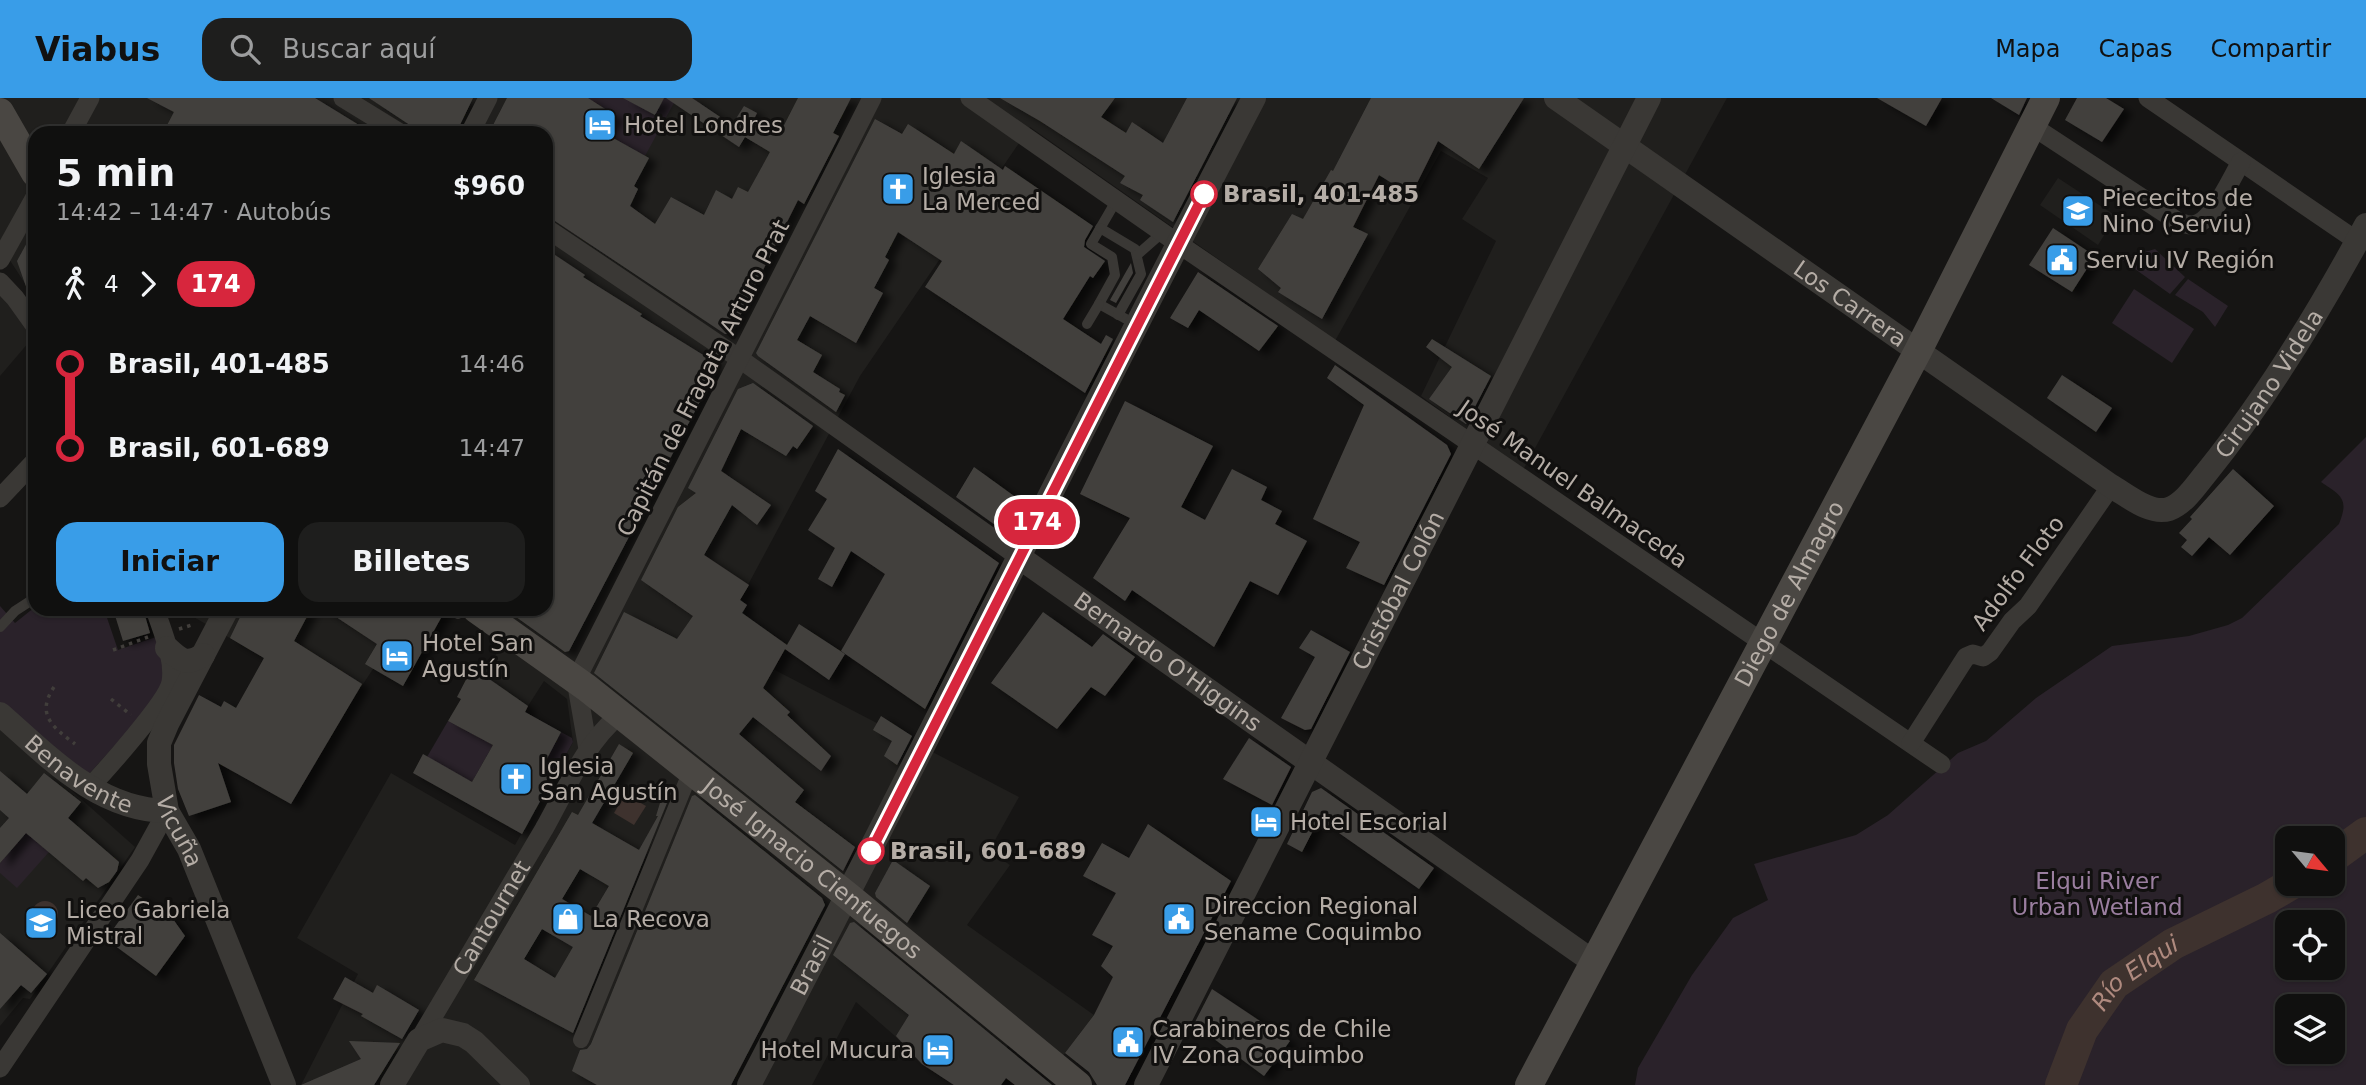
<!DOCTYPE html>
<html lang="es">
<head>
<meta charset="utf-8">
<style>
  body { margin:0; font-family:"DejaVu Sans",sans-serif; background:#1e1e1d; color:#f1f3f6; height:100vh; display:flex; flex-direction:column; font-size:26px; white-space:nowrap }
  * { box-sizing:border-box; margin:0 }
  p { font-size:23px; color:#9c9d9e }
  .icon { flex:none; width:38px; height:38px; fill:none; stroke:currentColor; stroke-width:2; stroke-linecap:round; stroke-linejoin:round }
  .map { position:relative; flex:1; overflow:hidden }
  .drawer { position:absolute; left:28px; top:28px; width:525px; height:490px; display:flex; flex-direction:column; background:#10100f; border-radius:21px; box-shadow:0 2px 5px #0004,0 0 0 2px #30302f }
  .drawer>* { flex:none }
  .badge { padding:0 14px; border-radius:23px; font-size:24px; line-height:46px }
  .needle { width:46px; rotate:119deg }
  .controls { position:absolute; left:2275px; top:728px; display:grid; gap:14px }
  .controls a { display:grid; place-items:center; width:70px; height:70px; border-radius:14px; background:#10100f; box-shadow:0 2px 5px #0004,0 0 0 2px #30302f; font-size:35px }
  .map>.badge { position:absolute; translate:-50% -50%; box-shadow:0 0 0 4px #fff }
  .legs { display:flex; align-items:center; gap:10px; height:77px; padding:0 28px; font-size:23px }
  .legs p { margin-inline-start:auto }
  .summary { display:flex; align-items:center; justify-content:space-between; height:119px; padding:0 28px }
  h1 { font-size:38px; font-weight:800; line-height:52px }
  .cta { display:flex; gap:14px; margin-top:auto; padding:14px 28px }
  .cta a { flex:1; height:80px; border-radius:21px; background:#399de8; color:#111; font-size:28px; font-weight:800; line-height:80px; text-align:center }
  .cta a+a { background:#1e1e1d; color:#f1f3f6 }
  ul { padding:0 28px; list-style:none }
  li { display:flex; align-items:center; gap:24px; height:84px; font-size:26px }
  li i { display:grid; place-items:center; width:10px; height:100%; margin:0 9px; background:currentColor }
  li i::after { content:''; width:18px; height:18px; margin:-9px; border:5px solid; border-radius:50%; background:#10100f }
  li p { margin-inline-start:auto }
  li:first-child i { background:linear-gradient(#0000 50%,currentColor 0) }
  li:last-child i { background:linear-gradient(currentColor 50%,#0000 0) }
  header { display:flex; align-items:center; gap:42px; box-sizing:border-box; height:98px; padding:0 35px; background:#399de8; color:#111 }
  header strong { font-size:33px }
  nav { display:flex; gap:38px; margin-inline-start:auto; font-size:24px }
  .search { width:490px; height:63px; background:#1e1e1d; display:flex; align-items:center; gap:18px; box-sizing:border-box; padding:0 24px; border-radius:21px; color:#9c9d9e; font-size:26px }
  .map>svg:first-child { display:block }
  .built { fill:#201f1d }
  .green { fill:#2a222a; fill-rule:evenodd }
  .water { fill:#3e322e }
  .lines { fill:none; stroke-linecap:round; stroke-linejoin:round }
  .river { stroke:#3e322e; stroke-width:32 }
  .building { fill:#43413e; fill-rule:evenodd; filter:url(#shadow) }
  .path { stroke:#413e3b; stroke-width:3.5; stroke-dasharray:3.5 5; stroke-linecap:butt }
  .service { stroke:#3a3835; stroke-width:10 }
  .pedestrian { stroke:#3a3835; stroke-width:16 }
  .minor { stroke:#3a3835; stroke-width:19 }
  .tertiary { stroke:#3a3835; stroke-width:24 }
  .secondary { stroke:#4a4743; stroke-width:28 }
  .line-1-casing { stroke:#fff; stroke-width:16 }
  .line-1 { stroke:#d7263d; stroke-width:10 }
  .stop-1-dot { fill:#fff; stroke:#d7263d; stroke-width:3.5 }
  .labels { text-anchor:middle; stroke-width:6; stroke-linejoin:round; paint-order:stroke }
  .poi-label { font-size:23px; fill:#b5ada6; stroke:#11100f; text-anchor:start }
  .stop-label { font-size:23px; font-weight:bold; fill:#b5ada6; stroke:#11100f; text-anchor:start }
  .street-label { font-size:23px; fill:#b5ada6; stroke:#11100f }
  .park-label { font-size:23px; fill:#9a7e9f; stroke:#11100f }
  .water-label { font-size:24px; font-style:italic; fill:#af8a7f; stroke:#11100f }
</style>
</head>
<body>
<header>
<strong>Viabus</strong>
<div class="search"><svg class="icon" aria-label="search" viewBox="0 0 24 24"><circle cx="10" cy="10" r="6"/><path d="M15 15l6 6"/></svg>Buscar aquí</div>
<nav><a>Mapa</a><a>Capas</a><a>Compartir</a></nav>
</header>
<div class="map">
<svg width="2366" height="987" viewBox="0 0 2366 987">
  <defs>
    <filter id="shadow"><feDropShadow dx="8" dy="4.5" stdDeviation="3.5" flood-color="#0009"/></filter>
  </defs>
  <rect width="100%" height="100%" fill="#161514"/>
  <g class="built">
    <path d="M0 0H1727L1523 372 1421 298 1496 143 1462 121 1488 80 1441 53 1335 243 1030 29 860 278 742 498 711 483 747 507 742 515 773 571 1019 699 989 753 1010 767 967 827 1094 917 1063 958 1021 925 985 987H954L921 966 895 938 856 904 812 987H301L358 876 297 840 391 675 515 747 573 644 567 601 544 583 528 608 482 576 500 551 499 542 451 511H546V35H35V201L0 147Z"/>
    <path d="M2058 80 2116 118 2098 147 2040 107Z"/>
    <path d="M0 193 35 237 0 278Z"/>
    <path d="M171 511H446L373 571 350 606 264 560 192 518H173Z"/>
    <path d="M0 629 135 749 30 901 23 900 0 928Z"/>
  </g>
  <g class="green">
    <path d="M588 0H625L654 17 664 0 675 3 645 58 606 36 616 18Z"/>
    <path d="M2155 151 2185 179 2170 196 2121 161Z"/>
    <path d="M2188 181 2228 208 2215 229 2203 214 2175 197Z"/>
    <path d="M2134 191 2194 231 2172 265 2112 225Z"/>
    <path d="M2366 339V987H1635L1638 970 1692 877 1733 820 1768 802 1754 766 1856 737 1888 717 1958 655 1986 643 2036 600 2112 548 2189 538 2228 527 2242 520 2339 426C2349 401 2342 398 2321 384ZM2287 740H2333V786H2287ZM2287 824H2333V870H2287ZM2287 908H2333V954H2287Z"/>
    <path d="M0 508 15 525 35 509V511H104L118 552 156 539 165 578 163 594 89 676 0 608Z"/>
    <path d="M448 623 493 647 472 684 427 659Z"/>
    <path d="M561 634 572 640 573 644 555 676 542 670Z"/>
    <path d="M26 735 49 754 17 790 0 775V765Z"/>
  </g>
  <g class="water">
    <path d="M625 696 646 708 634 727 614 715Z"/>
    <circle cx="45" cy="816" r="13"/>
  </g>
  <g class="lines">
    <g class="river">
      <path d="M2333 759 2366 735"/>
      <path id="s1" d="M2061 987 2082 932 2114 886 2173 846 2267 800 2291 786"/>
    </g>
  </g>
  <g class="building">
    <path d="M147 0H315L372 35H163L174 14Z"/>
    <path d="M369 0H473L456 35H422Z"/>
    <path d="M507 0H588L616 18 606 36 649 60 634 88 638 91 630 108 655 126 671 99 704 117 716 92 732 101 738 89 748 94 770 54 745 39 739 49 666 0H692L732 27 744 8 757 15 753 23 779 37 798 0H851L833 35 839 38 804 106 798 102 735 228 728 236H725L546 117V35H489Z"/>
    <path d="M623 0H664L655 17Z"/>
    <path d="M1000 0H1115L1101 19 1126 35 1132 24 1163 45 1187 0H1237L1173 124 1140 102 1143 97 1120 85 1125 78 1040 23Z"/>
    <path d="M1371 0H1524L1479 71 1438 43 1411 97 1379 77 1353 129 1368 136 1322 221 1278 194 1281 190 1258 171 1292 116 1303 121 1331 72 1333 73Z"/>
    <path d="M1877 0H1942L1926 28Z"/>
    <path d="M1991 0H2027L2019 17Z"/>
    <path d="M2077 0H2106L2124 11 2102 44 2065 22Z"/>
    <path d="M875 21 902 36 908 26 954 56 961 43 1003 72 1005 68 1093 128 1085 142 1084 149 1105 163 1093 180 1090 178 1063 221 1101 246 1106 237 1113 241 1085 295 925 189 942 163 898 134 885 159 889 162 874 190 883 195 856 245 810 218 797 242 822 257 813 274 840 291 839 294 845 297 836 314 758 258 756 255Z"/>
    <path d="M35 130V207L30 200 17 163Z"/>
    <path d="M2053 130 2095 158 2072 194 2029 167Z"/>
    <path d="M546 151 585 177 583 179 642 216 640 218 713 263 715 275 569 553 565 554 505 511H546Z"/>
    <path d="M1131 165 1133 175 1116 205 1110 202Z"/>
    <path d="M1198 174 1278 228 1259 253 1199 212 1188 230 1170 220Z"/>
    <path d="M1432 241 1491 278 1466 326 1429 301 1452 269 1426 249Z"/>
    <path d="M1335 267 1447 347 1451 356 1384 487 1346 470 1360 444 1313 421 1364 307 1327 280Z"/>
    <path d="M2062 277 2112 310 2096 334 2047 300Z"/>
    <path d="M753 285 813 328 797 351 793 348 786 358 741 331 721 373 771 407 757 427 732 407 704 457 749 487 740 502 747 507 742 515 787 547 799 526 845 556 829 582 785 551 763 590 790 614 787 617 831 658 821 673 753 619 739 636 804 692 795 704 855 749 843 773 594 575 624 514 677 541 693 518 641 482 678 409 696 395 688 390 738 291Z"/>
    <path d="M1125 303 1213 348 1181 409 1205 422 1232 371 1267 389 1261 402 1282 413 1275 426 1307 443 1278 497 1250 483 1214 549 1132 492 1125 503 1093 480 1130 420 1080 396Z"/>
    <path d="M838 351 999 465 925 611 841 553 885 476 851 453 832 489 818 481 835 450 808 432 827 401 815 393Z"/>
    <path d="M974 369 1028 408 1012 439 956 399Z"/>
    <path d="M2233 371 2274 408 2230 457 2209 439 2192 458 2181 449 2187 442 2179 435 2192 421 2190 419Z"/>
    <path d="M113 511H143L150 535 123 543Z"/>
    <path d="M244 511H311L294 543 362 586 291 706 218 665 231 704 189 718 178 691 174 665V647L199 597 221 609 224 603 236 610 264 560 230 540Z"/>
    <path d="M324 511H446L403 588 365 566 377 546Z"/>
    <path d="M1043 514 1092 549 1103 536 1135 559 1105 598 1091 589 1057 631 991 585Z"/>
    <path d="M1311 532 1350 554 1311 631 1305 632 1281 620 1315 559 1299 550Z"/>
    <path d="M471 572 479 577 482 576 528 608 525 614 561 634 542 670 555 676 522 736 413 675 423 656 472 684 493 647 448 623 461 601 457 599Z"/>
    <path d="M881 618 912 638 897 667 884 658 892 643 873 632Z"/>
    <path d="M1249 640 1291 669 1272 707 1223 681Z"/>
    <path d="M619 646 633 655 592 725 639 752 658 718H656L660 705 667 693 671 695 573 935 474 882 572 714 578 717ZM580 771 609 788 591 818 562 801ZM542 831 573 849 555 880 524 861Z"/>
    <path d="M0 673 27 696 44 675 81 704 68 720 119 764 117 773 109 784 98 790 86 780 83 783 26 735 0 765V730L9 720 0 712Z"/>
    <path d="M1321 690 1434 770 1419 791 1319 721 1302 754 1287 746 1312 694Z"/>
    <path d="M695 697 822 800 825 807 731 987H597L572 973 580 952 587 951 591 946 692 698Z"/>
    <path d="M1148 726 1231 783 1125 987H1097L1089 974 1065 955 1094 917 1113 879 1101 868 1113 848 1092 837 1116 795 1083 778 1102 745 1129 760Z"/>
    <path d="M893 762 930 788 907 825 876 799 875 795Z"/>
    <path d="M138 797 173 821 185 838 156 878 106 841Z"/>
    <path d="M854 824 1052 987H1015L1006 980 1001 987H954L922 966 896 938 909 917 833 857 850 825Z"/>
    <path d="M0 835 47 876 31 895 21 887 0 911Z"/>
    <path d="M345 879 373 895 377 887 419 912 402 941 361 918 363 916 333 901Z"/>
    <path d="M1212 891 1290 943 1264 978 1194 926Z"/>
    <path d="M349 943 400 945 374 987H301L361 961Z"/>
  </g>
  <g class="lines">
    <g class="path">
      <path d="M179 531 195 526"/>
      <path d="M113 552 148 539"/>
      <path d="M54 589C35 617 54 630 75 646"/>
      <path d="M111 601 131 617"/>
    </g>
    <g class="service">
      <path d="M1116 103 1091 146 1112 159 1115 177 1099 206 1135 226"/>
      <path d="M1100 130 1135 151 1141 176 1118 217"/>
      <path d="M1137 157 1162 135"/>
      <path d="M1087 226 1099 206"/>
      <path d="M458 516 461 511"/>
      <path d="M0 529 15 513 35 500"/>
    </g>
    <path class="pedestrian" d="M581 942 686 685"/>
    <g class="minor">
      <path d="M343 0 400 35"/>
      <path d="M970 0 1186 151 1941 666"/>
      <path d="M2148 0 2357 143"/>
      <path d="M2032 28 2177 123C2185 126 2191 129 2199 125 2215 118 2232 79 2241 64"/>
      <path d="M71 35 90 0"/>
      <path d="M470 35 488 0"/>
      <path d="M546 130 740 261 1019 459"/>
      <path d="M0 162 35 99"/>
      <path d="M0 184 15 200 35 228"/>
      <path d="M0 400 35 363"/>
      <path d="M1911 645 1966 559 1973 556 1983 559 1990 554 2012 523 2028 508 2111 388"/>
      <path d="M588 651 576 582 872 0"/>
      <path d="M89 690C105 673 168 603 171 584 175 561 162 533 155 511"/>
      <path id="s2" d="M419 942C461 872 502 802 544 731 567 690 584 647 620 616"/>
      <path d="M0 970 140 762 167 713"/>
    </g>
    <g class="tertiary">
      <path id="s3" d="M1556 0 2111 388C2127 397 2150 417 2169 411 2185 405 2196 387 2207 374 2268 298 2320 212 2366 127"/>
      <path id="s4" d="M1019 459 1595 865"/>
      <path id="s5" d="M227 511 167 626 159 645V666L167 713 189 751 284 987"/>
      <path d="M167 550C180 562 186 568 203 557"/>
      <path id="s6" d="M0 616C49 659 98 712 167 713"/>
      <path d="M392 987 419 942 442 932 463 937 474 944 518 987"/>
      <path id="s7" d="M749 987C921 659 1082 327 1254 0"/>
      <path id="s8" d="M1146 987 1649 0"/>
    </g>
    <g class="secondary">
      <path d="M0 14 35 75"/>
      <path id="s9" d="M476 511 587 590 848 798 1078 987"/>
      <path id="s10" d="M1529 987 1918 253 2046 0"/>
    </g>
  </g>
  <g class="lines">
    <defs>
      <path id="line-1" d="M871 753 1204 96"/>
    </defs>
    <use href="#line-1" class="line-1-casing"/>
    <use href="#line-1" class="line-1"/>
  </g>
  <defs>
    <symbol id="hotel-square" viewBox="-11 -11 22 22"><rect x="-9" y="-9" width="18" height="18" rx="4" fill="#399de8" stroke="#11100f"/><path d="M-6-4.5h1.5V1H6V5H4.5V3h-9V5H-6ZM-4 0a1.8 1.8 0 1 1 3.6 0ZM.5 0V-2.5h3Q6-2.5 6 0Z" fill="#fff"/></symbol>
    <symbol id="church-square" viewBox="-11 -11 22 22"><rect x="-9" y="-9" width="18" height="18" rx="4" fill="#399de8" stroke="#11100f"/><path d="M-1.2-6h2.4v3.5h3.3v2.4h-3.3V6h-2.4V-.1h-3.3v-2.4h3.3Z" fill="#fff"/></symbol>
    <symbol id="school-square" viewBox="-11 -11 22 22"><rect x="-9" y="-9" width="18" height="18" rx="4" fill="#399de8" stroke="#11100f"/><path d="M0-5L7-2L0 1L-7-2ZM-4 1L0 2.5L4 1V4Q0 6-4 4Z" fill="#fff"/></symbol>
    <symbol id="civic-square" viewBox="-11 -11 22 22"><rect x="-9" y="-9" width="18" height="18" rx="4" fill="#399de8" stroke="#11100f"/><path d="M-.6-6.5H3V-4.5H.6V-3L4-1V1h2V6H-6V1h2V-1L-.6-3ZM-1.2 2.5V6h2.4V2.5Z" fill="#fff"/></symbol>
    <symbol id="shop-square" viewBox="-11 -11 22 22"><rect x="-9" y="-9" width="18" height="18" rx="4" fill="#399de8" stroke="#11100f"/><path d="M-5-2.5h2.3a2.7 3.5 0 0 1 5.4 0H5L5.5 6h-11ZM-1.5-2.5h3a1.5 2.3 0 0 0-3 0Z" fill="#fff"/></symbol>
  </defs>
  <g fill-rule="evenodd">
    <use href="#hotel-square" x="581" y="8" width="38" height="38"/>
    <use href="#church-square" x="879" y="72" width="38" height="38"/>
    <use href="#school-square" x="2059" y="94" width="38" height="38"/>
    <use href="#civic-square" x="2043" y="143" width="38" height="38"/>
    <use href="#hotel-square" x="378" y="539" width="38" height="38"/>
    <use href="#church-square" x="497" y="662" width="38" height="38"/>
    <use href="#hotel-square" x="1247" y="705" width="38" height="38"/>
    <use href="#shop-square" x="549" y="802" width="38" height="38"/>
    <use href="#civic-square" x="1160" y="802" width="38" height="38"/>
    <use href="#school-square" x="22" y="806" width="38" height="38"/>
    <use href="#civic-square" x="1109" y="925" width="38" height="38"/>
    <use href="#hotel-square" x="919" y="933" width="38" height="38"/>
  </g>
  <g class="stop-1-dot">
    <circle cx="1204" cy="96" r="12"/>
    <circle cx="871" cy="753" r="12"/>
  </g>
  <g class="labels">
    <g class="poi-label">
      <text x="624" y="35">Hotel Londres</text>
      <text x="922" y="86">Iglesia<tspan x="922" dy="26">La Merced</tspan></text>
      <text x="2102" y="108">Piececitos de<tspan x="2102" dy="26">Nino (Serviu)</tspan></text>
      <text x="2086" y="170">Serviu IV Región</text>
      <text x="422" y="553">Hotel San<tspan x="422" dy="26">Agustín</tspan></text>
      <text x="540" y="676">Iglesia<tspan x="540" dy="26">San Agustín</tspan></text>
      <text x="1290" y="732">Hotel Escorial</text>
      <text x="1204" y="816">Direccion Regional<tspan x="1204" dy="26">Sename Coquimbo</tspan></text>
      <text x="66" y="820">Liceo Gabriela<tspan x="66" dy="26">Mistral</tspan></text>
      <text x="592" y="829">La Recova</text>
      <text x="1152" y="939">Carabineros de Chile<tspan x="1152" dy="26">IV Zona Coquimbo</tspan></text>
      <text x="914" y="960" text-anchor="end">Hotel Mucura</text>
    </g>
    <g class="stop-label">
      <text x="1223" y="104">Brasil, 401-485</text>
      <text x="890" y="761">Brasil, 601-689</text>
    </g>
    <g class="street-label">
      <text dy="8" stroke="none"><textPath href="#s3" startOffset="359">Los Carrera</textPath></text>
      <text transform="translate(703 280) rotate(-63)" y="8">Capitán de Fragata Arturo Prat</text>
      <text dy="8" stroke="none"><textPath href="#s3" startOffset="903">Cirujano Videla</textPath></text>
      <text transform="translate(1573 386) rotate(35)" y="8">José Manuel Balmaceda</text>
      <text transform="translate(2018 475) rotate(-53)" y="8">Adolfo Floto</text>
      <text dy="8" stroke="none"><textPath href="#s8" startOffset="555">Cristóbal Colón</textPath></text>
      <text dy="8" stroke="none"><textPath href="#s10" startOffset="556">Diego de Almagro</textPath></text>
      <text dy="8" stroke="none"><textPath href="#s4" startOffset="182">Bernardo O'Higgins</textPath></text>
      <text dy="8" stroke="none"><textPath href="#s6" startOffset="100">Benavente</textPath></text>
      <text dy="8" stroke="none"><textPath href="#s5" startOffset="242">Vicuña</textPath></text>
      <text dy="8" stroke="none"><textPath href="#s9" startOffset="425">José Ignacio Cienfuegos</textPath></text>
      <text dy="8" stroke="none"><textPath href="#s2" startOffset="142">Cantournet</textPath></text>
      <text dy="8" stroke="none"><textPath href="#s7" startOffset="135">Brasil</textPath></text>
    </g>
    <g class="park-label">
      <text x="2097" y="791">Elqui River<tspan x="2097" dy="26">Urban Wetland</tspan></text>
    </g>
    <g class="water-label">
      <text dy="8" stroke="none"><textPath href="#s1" startOffset="138">Río Elqui</textPath></text>
    </g>
  </g>
</svg>
<div class="controls">
<a><svg class="needle" viewBox="-14 -14 28 28"><path d="M0-13l5 13h-10z" fill="#e53935"/><path d="M0 13l5-13h-10z" fill="#9c9d9e"/></svg></a>
<a><svg class="icon" aria-label="locate" viewBox="0 0 24 24"><circle cx="12" cy="12" r="6"/><path d="M12 2v4M12 18v4M2 12h4M18 12h4"/></svg></a>
<a><svg class="icon" aria-label="layers" viewBox="0 0 24 24"><path d="M12 4l9 5-9 5-9-5zM3 14l9 5 9-5"/></svg></a>
</div>
<b class="badge" style="left:1037px;top:424px;background:#d7263d;color:#fff">174</b>
<section class="drawer">
<div class="summary"><div><h1>5 min</h1><p>14:42 – 14:47 · Autobús</p></div><b>$960</b></div>
<div class="legs"><svg class="icon" aria-label="walk" viewBox="0 0 24 24"><circle cx="13" cy="4" r="2"/><path d="M13 8l-2 6 4 7M11 14l-3 7M7 12l3-4h3l4 4"/></svg>4<svg class="icon" aria-label="forward" viewBox="0 0 24 24"><path d="M9 5l7 7-7 7"/></svg><b class="badge" style="background:#d7263d;color:#fff">174</b></div>
<ul>
<li><i style="color:#d7263d"></i><b>Brasil, 401-485</b><p>14:46</p></li>
<li><i style="color:#d7263d"></i><b>Brasil, 601-689</b><p>14:47</p></li>
</ul>
<div class="cta"><a>Iniciar</a><a>Billetes</a></div>
</section>
</div>
</body>
</html>
